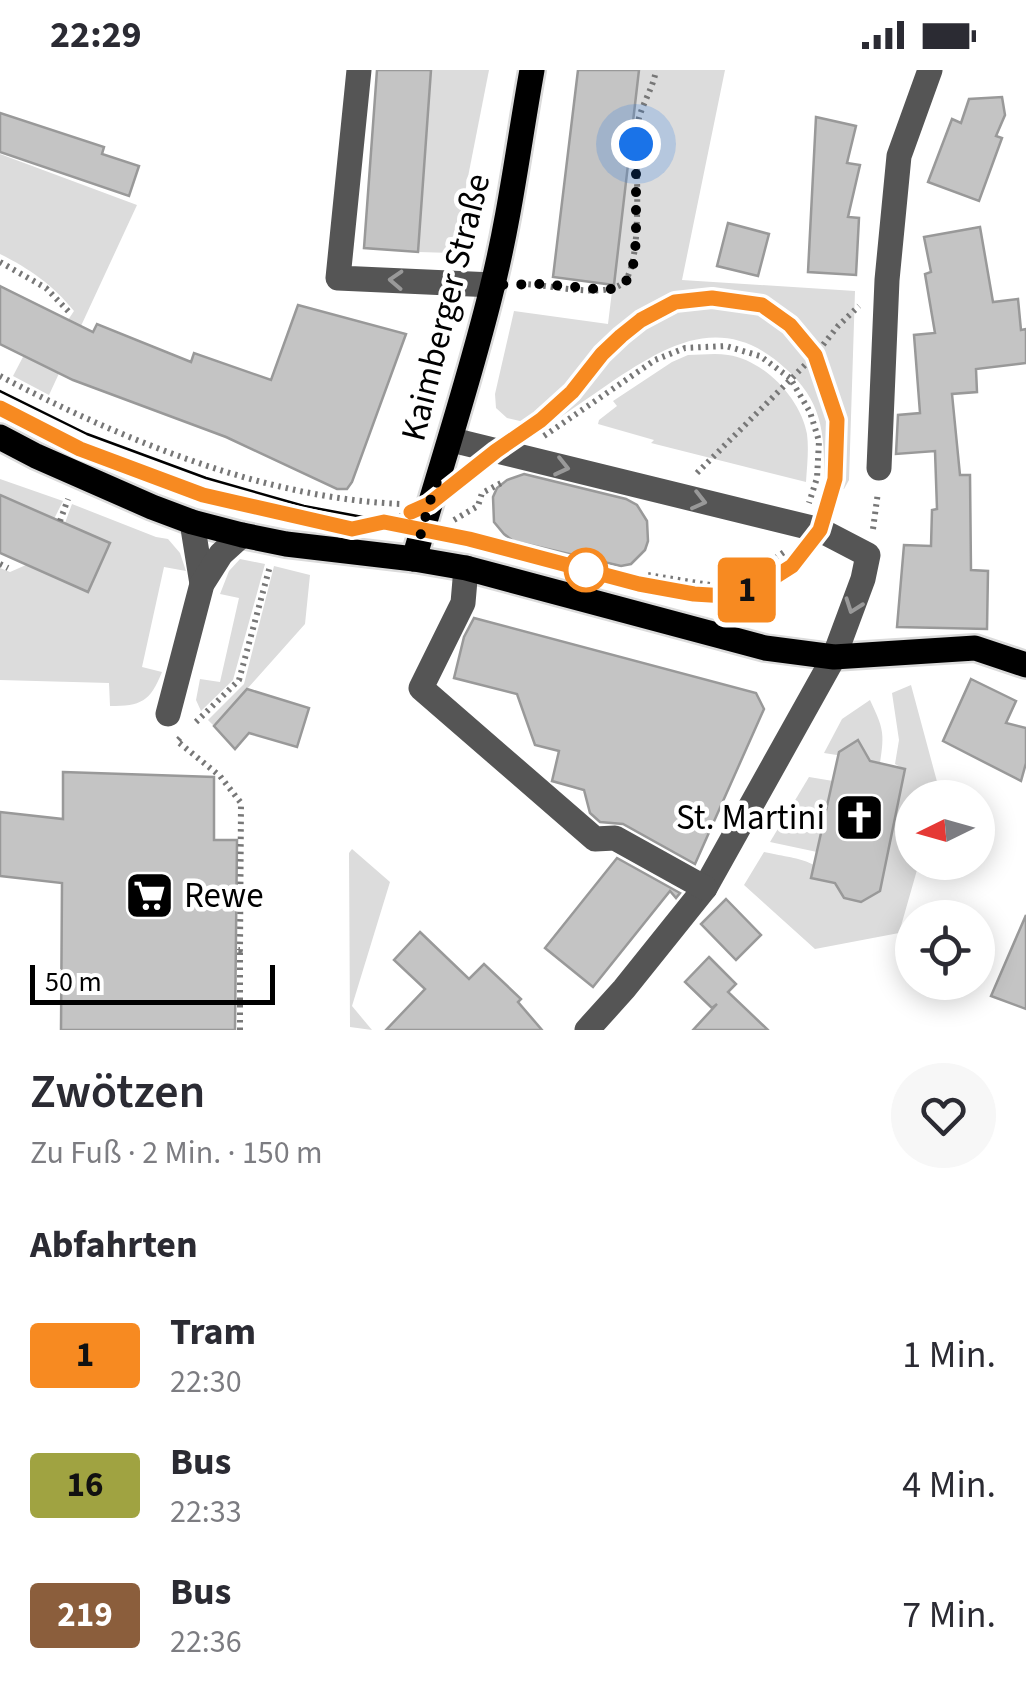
<!DOCTYPE html>
<html lang="de">
<head>
<meta charset="utf-8">
<style>
  body { margin:0; font-family:"Source Sans 3",sans-serif; background:#f7f7f7; color:#2b2b33; height:100vh; display:flex; flex-direction:column; font-size:38px; white-space:nowrap }
  * { box-sizing:border-box; margin:0 }
  p { font-size:32px; color:#7c7c81 }
  .icon { flex:none; width:55px; height:55px; fill:none; stroke:currentColor; stroke-width:2; stroke-linecap:round; stroke-linejoin:round }
  .map { position:relative; height:960px; overflow:hidden }
  .sheet { display:flex; flex-direction:column; background:#fff; flex:1 }
  .sheet>* { flex:none }
  .badge { padding:0 20px; border-radius:8px; font-size:35px; line-height:65px }
  .needle { width:65px; rotate:265deg }
  .controls { position:absolute; left:895px; top:710px; display:grid; gap:20px }
  .controls a { display:grid; place-items:center; width:100px; height:100px; border-radius:50%; background:#fff; box-shadow:0 5px 25px #0003; font-size:50px }
  .scale { position:absolute; left:30px; bottom:25px; width:245px; box-sizing:border-box; padding-left:10px; border:5px solid #000; border-top:0; font-size:28px; line-height:35px; white-space:nowrap; color:#000; -webkit-text-stroke:8px #fff; paint-order:stroke }
  .you { position:absolute; width:50px; height:50px; margin:-25px; border:8px solid #fff; border-radius:50%; background:#1a73e8; box-shadow:0 0 0 15px #1a73e833 }
  .map>.badge { position:absolute; translate:-50% -50%; box-shadow:0 0 0 5px #fff }
  h2 { padding:0 30px; font-size:38px; line-height:90px }
  .round { display:grid; place-items:center; flex:none; width:105px; height:105px; border-radius:52px; background:#f7f7f7 }
  .head { display:flex; align-items:center; justify-content:space-between; height:170px; padding:0 30px }
  h1 { font-size:48px; font-weight:600; line-height:75px }
  ul { padding:0; list-style:none }
  li { display:flex; align-items:center; gap:30px; height:130px; padding:0 30px }
  li div { flex:1 }
  li b { display:block; font-size:38px }
  li em { font-style:normal }
  li .badge { min-width:110px; font-weight:700; text-align:center }
  .status { display:flex; justify-content:space-between; align-items:center; height:70px; padding:0 50px; background:#fff; direction:ltr }
  .status svg { height:28px; fill:currentColor }
  .map>svg:first-child { display:block }
  .green { fill:#dcdcdc }
  .building { fill:#c4c4c4; stroke:#999; stroke-width:2.5 }
  .lines { fill:none; stroke-linecap:round; stroke-linejoin:round }
  .major-casing { stroke:#dbdbdb; stroke-width:30 }
  .path { stroke:#777; stroke-width:6; stroke-dasharray:2.5 5; stroke-linecap:butt }
  .minor { stroke:#555; stroke-width:25 }
  .major { stroke:#000; stroke-width:25 }
  .tram { stroke:#000; stroke-width:2.5 }
  .oneway { stroke:#999 }
  .line-casing { stroke:#fff; stroke-width:22 }
  .line { stroke:#f78a21; stroke-width:15 }
  .walk { stroke:#000; stroke-width:10; stroke-dasharray:0 18 }
  .stop-dot { fill:#fff; stroke:#f78a21; stroke-width:5 }
  .labels { text-anchor:middle; stroke-width:9; stroke-linejoin:round; paint-order:stroke }
  .street-label { font-size:35px; fill:#000; stroke:#fff }
  .poi-label { font-size:35px; fill:#000; stroke:#fff; text-anchor:end }
</style>
</head>
<body>
<div class="status"><b>22:29</b><svg viewBox="0 0 49 12"><path d="M0 12V9h3v3zM5 12V6h3v6zM10 12V3h3v9zM15 12V0h3v12zM26 1h20v11H26zM47 4h2v5h-2z"/></svg></div>
<div class="map">
<svg width="1026" height="960" viewBox="0 0 1026 960">
  <rect width="100%" height="100%" fill="#fff"/>
  <g class="green">
    <path d="M431 0H489L453 183 418 182Z"/>
    <path d="M639 0H725L682 210 855 221 849 410 844 419 824 417C825 363 824 329 778 292 718 243 664 277 610 313 589 328 567 342 546 357L507 348 496 338 495 324 514 241 608 254Z"/>
    <path d="M0 84 137 135 49 325 13 306 24 285 68 250 74 241C53 215 30 199 0 184Z"/>
    <path d="M688 285C701 285 715 283 728 285 764 290 801 329 807 364 809 380 807 396 806 412L651 373 654 370 598 354 599 350 617 336 613 331 672 292Z"/>
    <path d="M0 409 63 431 54 449 0 425Z"/>
    <path d="M72 434 156 467 168 469 180 483 186 501 164 497 142 597 162 602C150 632 141 636 110 636L109 613 0 610V498L10 502 26 495 88 522 109 474 65 453Z"/>
    <path d="M240 489 265 494 233 610 201 641 196 630 200 609 220 612 239 528 220 524 229 501Z"/>
    <path d="M274 496 310 505 305 554 214 656 208 650 244 614Z"/>
    <path d="M911 615 939 719 937 727 912 728V792L919 793 899 863 815 879 744 815 764 782C806 791 820 788 845 828L861 832 880 821 905 700 895 694 899 670 892 623Z"/>
    <path d="M870 630C883 658 885 662 880 693L864 690 852 674 844 679 843 686 824 683 842 649Z"/>
    <path d="M809 707 833 711 817 782 770 772Z"/>
    <path d="M352 779 390 812 352 936 372 960 350 957 349 783Z"/>
  </g>
  <g class="building">
    <path d="M377 0H431L418 182 364 178Z"/>
    <path d="M578 0H639L614 215 553 207Z"/>
    <path d="M1002 27 1005 45 996 66 1002 68 979 131 928 112 952 49 961 53 969 29Z"/>
    <path d="M0 43 104 77 102 84 139 96 129 126 0 82Z"/>
    <path d="M816 47 856 56 847 93 860 95 848 147 859 148 856 205 808 202Z"/>
    <path d="M728 153 769 164 758 206 717 196Z"/>
    <path d="M980 157 993 232 1018 229 1021 260 1026 259V293L976 299 977 322 952 324 960 405H970L971 500 988 501 987 559 897 557 904 475 931 476 932 440 937 439 935 381 896 384 898 345 920 343 914 265 935 263 925 204 931 202 924 167Z"/>
    <path d="M0 216 93 262 97 254 191 292 194 283 271 310 298 235 406 264 352 412 347 419H337L226 367 73 310 0 274Z"/>
    <path d="M524 404 626 429 637 435 647 451 648 471 645 480 631 494 621 496 513 471 504 464 494 452 493 427 497 418 507 410Z"/>
    <path d="M0 425 110 473 88 522 0 483Z"/>
    <path d="M474 548 756 623 764 639 695 794 623 754 600 752 590 743 584 720 552 711 559 681 535 675 517 624 454 608 464 567Z"/>
    <path d="M971 609 1016 631 1006 653 1026 658V693L1021 711 943 671Z"/>
    <path d="M247 619 309 638 297 677 249 663 235 679 214 656Z"/>
    <path d="M858 670 870 691 905 699 880 821 861 832 844 828 835 813 811 808 839 682Z"/>
    <path d="M63 702 214 707V770H237L235 960H61L62 813 0 806V742L63 749Z"/>
    <path d="M617 788 680 823 676 828 670 821 593 917 545 878Z"/>
    <path d="M726 829 761 865 736 890 701 854Z"/>
    <path d="M1026 845V939L991 926Z"/>
    <path d="M420 862 469 909 484 894 521 929 518 932 542 960H386L425 919 394 890Z"/>
    <path d="M709 887 736 914 728 922 768 960H693L717 934 712 938 685 912Z"/>
  </g>
  <g class="lines">
    <defs>
      <g id="major">
        <path d="M0 367 36 386 152 437 192 452 242 465 286 474 414 489 466 498 765 578 834 587 975 578 1026 595"/>
        <path d="M414 489C440 398 470 309 492 218 510 146 519 72 532 0"/>
      </g>
    </defs>
    <use href="#major" class="major-casing"/>
    <g class="path">
      <path d="M0 192 46 218 69 242"/>
      <path d="M521 214C548 214 598 228 620 215 646 201 634 88 637 58 639 38 653 20 656 0"/>
      <path d="M0 306C120 369 266 429 402 434"/>
      <path d="M544 366 655 290 685 278 726 276 760 286 790 308 810 342 819 371 817 408 809 433"/>
      <path d="M697 403 815 285 838 256 859 236"/>
      <path d="M454 450 478 436 482 423 505 411"/>
      <path d="M60 451 68 429"/>
      <path d="M873 459 878 422"/>
      <path d="M0 494 8 498"/>
      <path d="M648 505 710 515 747 508 787 480"/>
      <path d="M196 652 239 610 270 496"/>
      <path d="M180 668 177 671 220 706 241 733 240 880H236"/>
      <path d="M240 960V880"/>
    </g>
    <g class="minor">
      <path d="M359 0 338 208 493 215"/>
      <path d="M452 370 820 460 868 485 863 509 834 587 705 818 624 919 587 960"/>
      <path d="M879 398 887 210 899 86 930 0"/>
      <path d="M192 452 202 514"/>
      <path d="M466 498 463 533 421 618 595 769 615 768 705 818"/>
      <path d="M168 644 202 514 221 484 242 465"/>
    </g>
    <use href="#major" class="major"/>
    <path class="tram" d="M0 321 87 364 206 408 304 436 384 451 423 459 469 469 639 514 694 524 726 525 759 517 792 496 820 460 835 409 837 350 815 285 790 255 762 235 712 228 675 232 641 250 602 284 573 322 541 350 496 381 429 434 384 451 352 459 203 425 80 379 0 338"/>
  </g>
  <defs><path id="oneway-chevron" d="M-2-3.5L2.5 0L-2 3.5" fill="none" stroke-width="1.6" stroke-linecap="round" stroke-linejoin="round" transform="scale(2.5)"/></defs>
  <g class="oneway">
    <use href="#oneway-chevron" transform="translate(396 210) rotate(-177)"/>
    <use href="#oneway-chevron" transform="translate(562 397) rotate(13)"/>
    <use href="#oneway-chevron" transform="translate(699 431) rotate(14)"/>
    <use href="#oneway-chevron" transform="translate(853 536) rotate(110)"/>
  </g>
  <g class="lines">
    <defs>
      <path id="line" d="M0 338 80 379 203 425 352 459 384 452 469 469 639 514 694 524 726 526 759 517 792 496 820 460 835 409 837 350 815 285 790 255 762 235 712 228 675 232 641 250 621 266 602 284 572 322 541 350 496 381 429 434 411 442"/>
    </defs>
    <use href="#line" class="line-casing"/>
    <use href="#line" class="line"/>
    <path class="walk" d="M586 500 571 525 466 498 414 489 429 434 452 370 493 215 541 214 608 220 621 215 627 210 633 196 636 171V74"/>
  </g>
  <defs>
    <symbol id="church-square" viewBox="-11 -11 22 22"><rect x="-9" y="-9" width="18" height="18" rx="4" fill="#000" stroke="#fff"/><path d="M-1.2-6h2.4v3.5h3.3v2.4h-3.3V6h-2.4V-.1h-3.3v-2.4h3.3Z" fill="#fff"/></symbol>
    <symbol id="supermarket-square" viewBox="-11 -11 22 22"><rect x="-9" y="-9" width="18" height="18" rx="4" fill="#000" stroke="#fff"/><path d="M-6-5.5h2.5l.6 2H6L4.5 2H-2.5L-4.4-4H-6ZM-1.5 3.2a1.3 1.3 0 1 0 .1 0ZM3 3.2a1.3 1.3 0 1 0 .1 0Z" fill="#fff"/></symbol>
  </defs>
  <g fill-rule="evenodd">
    <use href="#church-square" x="832" y="720" width="55" height="55"/>
    <use href="#supermarket-square" x="122" y="798" width="55" height="55"/>
  </g>
  <circle class="stop-dot" cx="586" cy="500" r="20"/>
  <g class="labels">
    <g class="street-label">
      <text transform="translate(445 237) rotate(-76)" y="12">Kaimberger Straße</text>
    </g>
    <g class="poi-label">
      <text x="825" y="759">St. Martini</text>
      <text x="184" y="837" text-anchor="start">Rewe</text>
    </g>
  </g>
</svg>
<div class="controls">
<a><svg class="needle" viewBox="-14 -14 28 28"><path d="M0-13l5 13h-10z" fill="#e53935"/><path d="M0 13l5-13h-10z" fill="#7c7c81"/></svg></a>
<a><svg class="icon" aria-label="locate" viewBox="0 0 24 24"><circle cx="12" cy="12" r="6"/><path d="M12 2v4M12 18v4M2 12h4M18 12h4"/></svg></a>
</div>
<div class="scale">50 m</div>
<div class="you" style="left:636px;top:74px"></div>
<b class="badge" style="left:747px;top:520px;background:#f78a21;color:#111">1</b>
</div>
<section class="sheet">
<div class="head"><div><h1>Zwötzen</h1><p>Zu Fuß · 2 Min. · 150 m</p></div><a class="round"><svg class="icon" aria-label="heart" viewBox="0 0 24 24"><path d="M12 20l-8-8c-3-5 5-10 8-4 3-6 11-1 8 4z"/></svg></a></div>
<h2>Abfahrten</h2>
<ul>
<li><span class="badge" style="background:#f78a21;color:#111">1</span><div><b>Tram</b><p>22:30</p></div><em>1 Min.</em></li>
<li><span class="badge" style="background:#a0a341;color:#111">16</span><div><b>Bus</b><p>22:33</p></div><em>4 Min.</em></li>
<li><span class="badge" style="background:#8b5e3c;color:#fff">219</span><div><b>Bus</b><p>22:36</p></div><em>7 Min.</em></li>
</ul>
</section>
</body>
</html>
